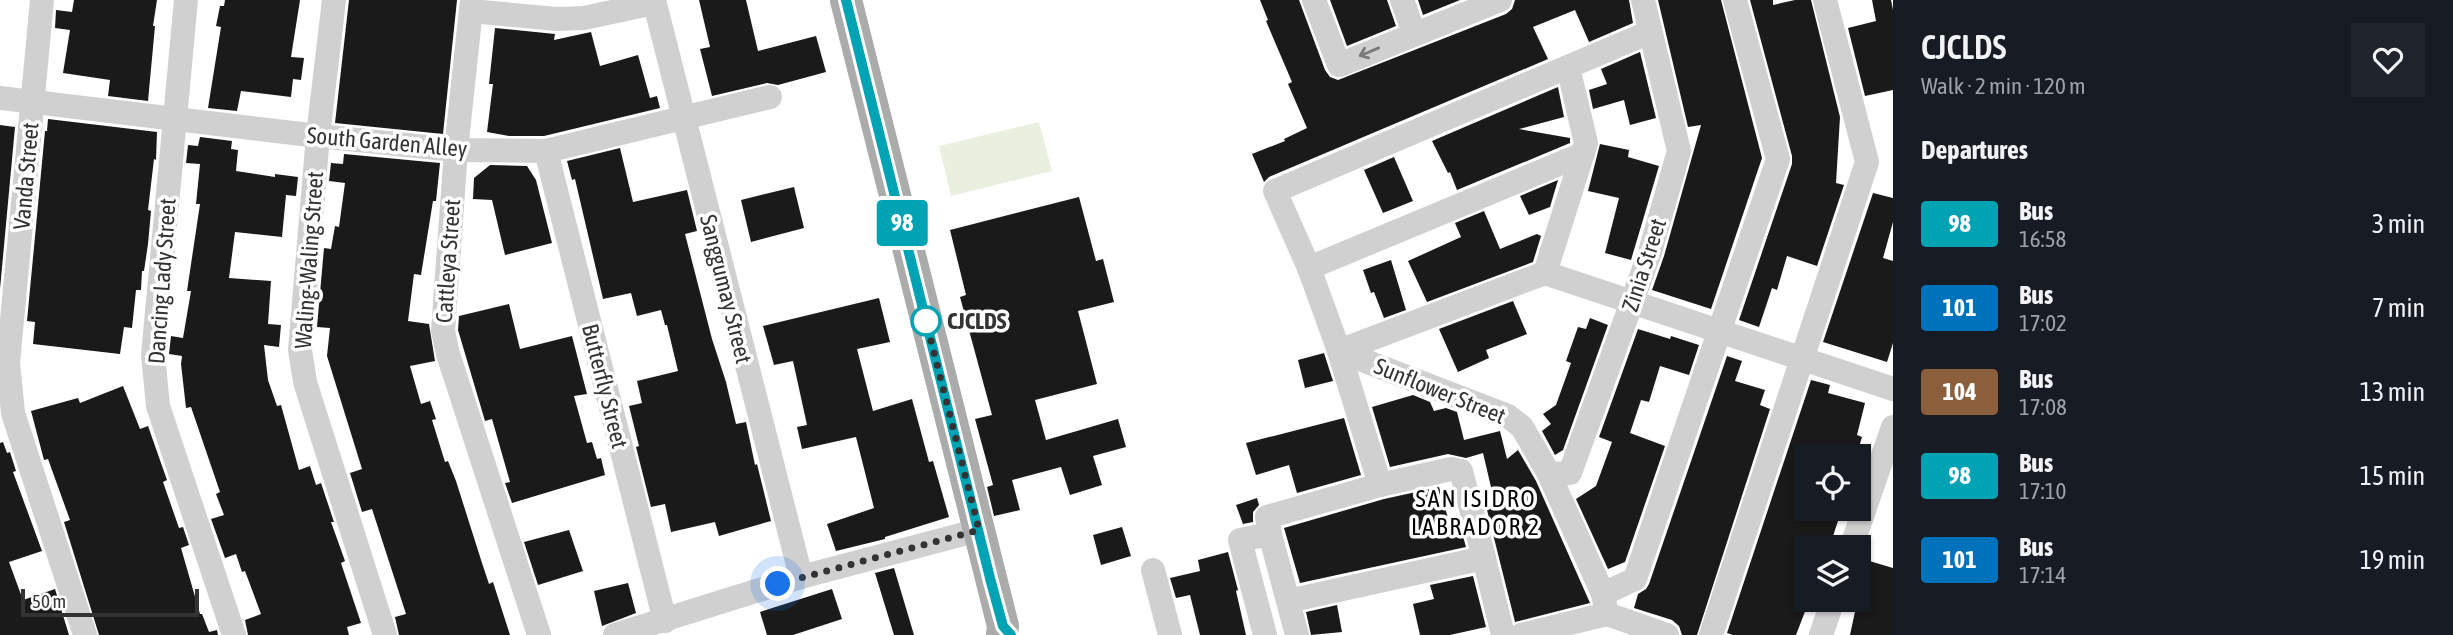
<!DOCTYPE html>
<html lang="en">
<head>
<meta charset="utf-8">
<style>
  body { margin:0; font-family:"Asap Condensed",sans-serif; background:#20242c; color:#f1f3f6; height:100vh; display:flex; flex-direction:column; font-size:26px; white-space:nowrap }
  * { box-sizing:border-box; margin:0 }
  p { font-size:23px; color:#9ea1a6 }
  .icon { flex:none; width:38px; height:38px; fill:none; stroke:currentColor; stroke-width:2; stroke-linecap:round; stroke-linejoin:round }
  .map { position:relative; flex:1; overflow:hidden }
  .details { display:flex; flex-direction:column; background:#171b24; width:560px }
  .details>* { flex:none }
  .badge { padding:0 14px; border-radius:5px; font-size:24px; line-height:46px }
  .buttons { position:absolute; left:1794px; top:444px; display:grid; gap:14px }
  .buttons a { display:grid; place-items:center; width:77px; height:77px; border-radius:0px; background:#171b24; box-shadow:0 2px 5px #0004; font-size:35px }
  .scale { position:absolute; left:21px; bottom:18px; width:178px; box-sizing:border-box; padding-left:7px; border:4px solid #333; border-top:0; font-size:19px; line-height:24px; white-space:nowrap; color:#333; -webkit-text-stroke:5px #fff; paint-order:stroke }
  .you { position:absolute; width:35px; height:35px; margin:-18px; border:5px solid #fff; border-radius:50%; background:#1a73e8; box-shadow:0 0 0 10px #1a73e833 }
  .map>.badge { position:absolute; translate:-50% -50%; box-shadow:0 0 0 4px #fff }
  h2 { padding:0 28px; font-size:26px; line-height:63px }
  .round { display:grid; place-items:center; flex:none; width:74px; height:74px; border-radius:0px; background:#20242c }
  .head { display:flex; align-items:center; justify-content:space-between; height:119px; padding:0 28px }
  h1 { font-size:33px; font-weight:600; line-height:52px }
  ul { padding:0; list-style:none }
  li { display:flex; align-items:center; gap:21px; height:84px; padding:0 28px }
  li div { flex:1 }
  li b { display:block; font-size:26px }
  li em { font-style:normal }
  li .badge { min-width:77px; font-weight:700; text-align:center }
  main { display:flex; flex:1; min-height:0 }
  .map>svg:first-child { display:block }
  .park { fill:#e9f0e0 }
  .building { fill:#1a1a1a }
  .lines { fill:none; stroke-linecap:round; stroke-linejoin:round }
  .minor { stroke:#d0d0d0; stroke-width:24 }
  .major { stroke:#ababab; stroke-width:32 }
  .oneway { stroke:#7a7a7a }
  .line-casing { stroke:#fff; stroke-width:16 }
  .line { stroke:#00a3b4; stroke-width:10 }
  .walk { stroke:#333; stroke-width:7; stroke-dasharray:0 12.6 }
  .stop-dot { fill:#fff; stroke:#00a3b4; stroke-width:3.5 }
  .labels { text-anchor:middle; stroke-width:7; stroke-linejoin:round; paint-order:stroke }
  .street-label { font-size:23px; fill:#333; stroke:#fff }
  .stop-label { font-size:23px; font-weight:bold; fill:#333; stroke:#fff; text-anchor:start }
  .neighbourhood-label { font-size:24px; letter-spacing:2px; fill:#000; stroke:#fff }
</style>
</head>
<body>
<main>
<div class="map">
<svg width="1893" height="635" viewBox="0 0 1893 635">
  <rect width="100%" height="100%" fill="#fff"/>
  <path class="park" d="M1039 122 1052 171 951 196 939 146Z"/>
  <g class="building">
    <path d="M74 0H157L153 26H155L148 101 108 96 110 80 63 73 70 30 55 28 56 10 72 12Z"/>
    <path d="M225 0H300L291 57 304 58 301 80 293 79 291 97 241 91 237 111 208 108 221 27 216 26 220 6H224Z"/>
    <path d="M349 0H457L443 134 335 123Z"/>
    <path d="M699 0H746L758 51 816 36 826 72 778 85 767 83 712 96 700 49 710 47Z"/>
    <path d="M1260 0H1299L1325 70 1330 77 1338 80 1506 14 1512 9 1515 0H1629L1633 23 1589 42 1575 10 1533 27 1548 59 1269 177 1264 182 1252 154 1285 141 1284 139 1307 128 1288 84 1292 82 1266 21 1268 20Z"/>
    <path d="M1330 0H1387L1396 26 1347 46Z"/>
    <path d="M1418 0H1460L1423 15Z"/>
    <path d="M1658 0H1721L1762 158 1711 309 1652 290 1664 256 1701 125 1688 127Z"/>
    <path d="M1750 0H1773V5L1795 0H1811L1840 117 1836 183 1844 185 1817 266 1787 256 1777 290 1772 288 1759 327 1739 320 1792 164V156Z"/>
    <path d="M1872 0H1891L1893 10V90L1865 96 1848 28 1876 21Z"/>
    <path d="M495 28 555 34 554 40 591 32 600 66 638 55 650 98 657 96 660 108 544 136H509L487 132 493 84H489Z"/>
    <path d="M1640 52 1656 118 1630 125 1624 100 1593 109 1589 90 1607 84 1601 69Z"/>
    <path d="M1558 87 1564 117 1519 129 1570 138V143L1457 190 1450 172 1448 173 1432 141Z"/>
    <path d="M48 119 157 132 156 160 154 159 148 210 151 211 148 244 144 271H142L141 290H136L132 328 124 327 120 354 33 344 35 322 27 321 45 131H47Z"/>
    <path d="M0 125 15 127 0 289Z"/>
    <path d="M200 137 232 141 231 149 238 150 236 171 275 177V174L298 177 296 196 286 195 282 237 235 232 229 278 271 281 268 324 281 325 279 347 264 345 268 380 277 406 281 405 299 470 310 466 316 485 321 483 334 522H331L345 561 341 563 361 623 347 627 349 635H248L245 620 261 614 245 571 242 572 236 554 225 558 211 519 224 515 216 494 220 492 191 407 186 408 181 364 182 356 169 354 171 336 183 338 191 291H187L200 204H196L200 164 186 163 188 145 198 146Z"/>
    <path d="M1600 144 1629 150 1628 157 1659 166 1631 260 1605 253 1619 198 1588 191Z"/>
    <path d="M620 148 633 202 687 190 697 231 685 234 712 339 726 382 736 424 746 422 755 465 757 464 771 521 719 536 715 522 671 532 665 504 651 507 636 447 639 446 629 406 642 403 637 381 678 371 667 325H665L661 310 637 316 631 293 603 299 575 179 572 180 567 161Z"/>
    <path d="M344 154 440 163 436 201H433L421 275 414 274 408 321 429 324 435 361 410 366 421 404 430 401 436 419 432 420 445 462 448 461 456 481 482 563 489 584 493 582 510 635H399L395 617 406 614 372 509 362 512 350 473 362 469 327 356 330 328 317 327 324 248 331 249 335 226 339 227 345 183 329 181 331 163 343 164Z"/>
    <path d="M1394 157 1413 201 1383 213 1364 170Z"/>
    <path d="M490 165 527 166 536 180 552 243 505 255 492 200 473 199 474 178Z"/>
    <path d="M1558 180 1550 207 1529 215 1520 196Z"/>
    <path d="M794 187 804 228 751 242 741 200Z"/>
    <path d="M1873 193 1893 198V222L1883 258 1893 261V343L1887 362 1823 342Z"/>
    <path d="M1079 197 1096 261 1103 259 1114 302 1078 311 1097 384 1035 400 1046 440 1118 419 1126 447 1093 456 1102 485 1070 495 1061 467 1012 480 1020 510 994 516 987 487 993 485 975 419 992 415 960 297 966 295 950 230Z"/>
    <path d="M1484 211 1500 249 1537 234 1541 236 1533 262 1427 302 1408 261 1461 237 1455 223Z"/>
    <path d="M1391 260 1406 310 1384 318 1374 292 1371 293 1363 270Z"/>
    <path d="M879 298 890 342 857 349 873 411 912 399 929 462 933 461 949 517 885 537V539L836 551 827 524 874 508 856 437 802 449 797 427 807 425 793 361 774 365 763 326Z"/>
    <path d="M1513 301 1527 334 1486 350 1489 358 1458 372 1439 329Z"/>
    <path d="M509 304 520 349 572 336 587 394 574 396 587 443 592 442 597 459 601 458 605 475 512 503 505 483 510 482 492 419 485 421 458 330 459 316Z"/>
    <path d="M1590 318 1608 325 1563 450 1555 455 1542 431 1551 424 1543 414 1556 405 1571 363 1566 361 1578 327 1586 329Z"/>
    <path d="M1638 329 1670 339 1671 336 1699 345 1689 375 1660 366 1649 402 1641 400 1630 433 1665 446 1625 562 1608 569 1576 499 1596 486 1612 442 1599 437Z"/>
    <path d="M1324 353 1333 381 1305 388 1298 360Z"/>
    <path d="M1727 356 1742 361 1735 381 1765 390 1760 405 1770 409 1697 635H1682L1679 626 1672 620 1634 608 1638 594 1646 589 1649 584Z"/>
    <path d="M1811 380 1830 385 1828 393 1865 403 1857 435 1862 437 1856 457H1806V509H1842L1829 548H1806V609L1796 635H1733L1727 633Z"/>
    <path d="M123 386 140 429 148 426 161 463 167 480 163 482 179 528 183 527 189 545 181 548 200 614H202L209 632 217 630 218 635H99L64 522 70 520 48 459 44 460 31 411 78 398 80 403Z"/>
    <path d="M1413 395 1430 402 1434 411 1446 408 1457 412 1464 440 1500 431 1507 459 1518 450 1536 481 1590 603 1515 622 1486 506 1495 504 1483 453 1466 458 1448 454 1390 467 1372 407Z"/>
    <path d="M1344 418 1361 475 1297 493 1289 465 1256 475 1246 443Z"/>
    <path d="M3 442 7 453 10 452 16 471 13 472 42 551 9 562 23 600 55 589 69 635H0V443Z"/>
    <path d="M1439 487 1448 518 1457 515 1466 547 1300 583 1284 528 1384 499Z"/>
    <path d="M1257 498 1259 505 1253 512V522L1243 524 1236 505Z"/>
    <path d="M1122 527 1131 556 1101 565 1093 535Z"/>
    <path d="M569 530 583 571 538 585 524 542Z"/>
    <path d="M1228 552 1238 590 1236 591 1246 635H1200L1190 595 1176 598 1170 578 1200 571 1198 560Z"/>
    <path d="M1866 560 1893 568V635H1850Z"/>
    <path d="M894 568 914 635H894L875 573Z"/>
    <path d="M1473 576 1486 627 1450 635H1420L1413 604 1434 599 1430 585Z"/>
    <path d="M628 583 636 613 602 626 594 591Z"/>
    <path d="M832 589 842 619 793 635H767L760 612Z"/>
    <path d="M1337 605 1342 632 1311 635 1306 612Z"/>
  </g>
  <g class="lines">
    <g class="minor">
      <path d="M42 0 8 363 13 413 85 635"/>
      <path d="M186 0 153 355 158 406 234 635"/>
      <path d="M334 0 318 136 300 350 305 382 385 635"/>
      <path d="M472 0 456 150 443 331 448 354 539 635"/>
      <path d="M654 0 801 577"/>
      <path d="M1314 0 1339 65 1500 0"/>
      <path d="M1402 0 1414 33"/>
      <path d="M471 11 557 19 584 18 654 3"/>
      <path d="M0 98 318 136 456 150 546 151 770 97"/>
      <path d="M546 151 665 621"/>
      <path d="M1309 268 1583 154"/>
      <path d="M1545 273 1586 143 1568 67"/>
      <path d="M1339 351 1545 273 1893 389"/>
      <path d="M1339 351 1508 416 1522 427 1549 474 1603 594 1607 614"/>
      <path d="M1549 474 1570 473 1650 252 1679 151 1643 0"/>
      <path d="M1380 485 1339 351 1309 268 1275 191 1650 32"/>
      <path d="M1851 548 1893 427"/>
      <path d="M1484 558 1503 635"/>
      <path d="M1153 570 1170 635"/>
      <path d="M1603 594 1635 579 1778 159 1735 0"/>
      <path d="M1288 601 1484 558 1461 471 1451 469 1380 485 1267 517 1270 534 1297 635"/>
      <path d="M1607 614 1667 635"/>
      <path d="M615 635 801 577 979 530"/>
      <path d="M1265 635 1240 540 1270 534"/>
      <path d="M1521 635 1607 614"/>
      <path d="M1711 635 1867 162 1825 0"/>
      <path d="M1821 635 1833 600"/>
    </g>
    <path class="major" d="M846 0 1003 626 1002 635"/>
  </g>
  <defs><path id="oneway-shaft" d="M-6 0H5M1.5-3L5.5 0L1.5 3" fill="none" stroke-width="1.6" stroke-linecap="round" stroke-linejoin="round" transform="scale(1.75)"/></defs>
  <use class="oneway" href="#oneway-shaft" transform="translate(1369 52) rotate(157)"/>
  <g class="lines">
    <defs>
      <path id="line" d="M846 0 991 582 1003 626 1011 635"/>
    </defs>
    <use href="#line" class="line-casing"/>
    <use href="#line" class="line"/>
    <path class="walk" d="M778 584 979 530 926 321"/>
  </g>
  <circle class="stop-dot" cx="926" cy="321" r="14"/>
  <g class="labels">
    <g class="street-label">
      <text transform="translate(387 142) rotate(5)" y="8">South Garden Alley</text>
      <text transform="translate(26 176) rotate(-85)" y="8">Vanda Street</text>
      <text transform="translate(309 260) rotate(-86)" y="8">Waling-Waling Street</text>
      <text transform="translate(448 261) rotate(-86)" y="8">Cattleya Street</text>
      <text transform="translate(1644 265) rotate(-72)" y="8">Zinia Street</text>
      <text transform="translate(162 281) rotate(-86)" y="8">Dancing Lady Street</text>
      <text transform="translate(726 289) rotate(76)" y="8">Sanggumay Street</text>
      <text transform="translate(605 386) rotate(76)" y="8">Butterfly Street</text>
      <text transform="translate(1440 391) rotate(22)" y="8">Sunflower Street</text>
    </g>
    <g class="stop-label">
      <text x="947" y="329">CJCLDS</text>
    </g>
    <g class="neighbourhood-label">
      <text x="1476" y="507">SAN ISIDRO<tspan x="1476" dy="28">LABRADOR 2</tspan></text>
    </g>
  </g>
</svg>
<div class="buttons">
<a><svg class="icon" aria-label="locate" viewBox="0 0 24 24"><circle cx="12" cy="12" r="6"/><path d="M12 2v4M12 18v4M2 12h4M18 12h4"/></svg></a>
<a><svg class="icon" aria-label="layers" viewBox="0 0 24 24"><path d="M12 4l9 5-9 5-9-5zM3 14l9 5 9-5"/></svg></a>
</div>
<div class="scale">50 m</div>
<div class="you" style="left:778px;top:584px"></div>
<b class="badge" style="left:902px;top:223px;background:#00a3b4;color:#fff">98</b>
</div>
<section class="details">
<div class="head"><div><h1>CJCLDS</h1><p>Walk · 2 min · 120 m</p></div><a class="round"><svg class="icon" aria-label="heart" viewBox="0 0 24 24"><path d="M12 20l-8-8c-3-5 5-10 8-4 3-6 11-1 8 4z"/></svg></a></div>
<h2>Departures</h2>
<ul>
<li><span class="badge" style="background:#00a3b4;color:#fff">98</span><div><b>Bus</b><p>16:58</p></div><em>3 min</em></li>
<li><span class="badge" style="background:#0072bc;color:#fff">101</span><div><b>Bus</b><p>17:02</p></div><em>7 min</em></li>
<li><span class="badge" style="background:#8b5e3c;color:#fff">104</span><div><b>Bus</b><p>17:08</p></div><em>13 min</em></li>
<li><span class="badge" style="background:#00a3b4;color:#fff">98</span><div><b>Bus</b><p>17:10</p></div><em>15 min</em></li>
<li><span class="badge" style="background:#0072bc;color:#fff">101</span><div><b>Bus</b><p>17:14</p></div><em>19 min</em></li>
</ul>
</section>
</main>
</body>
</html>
